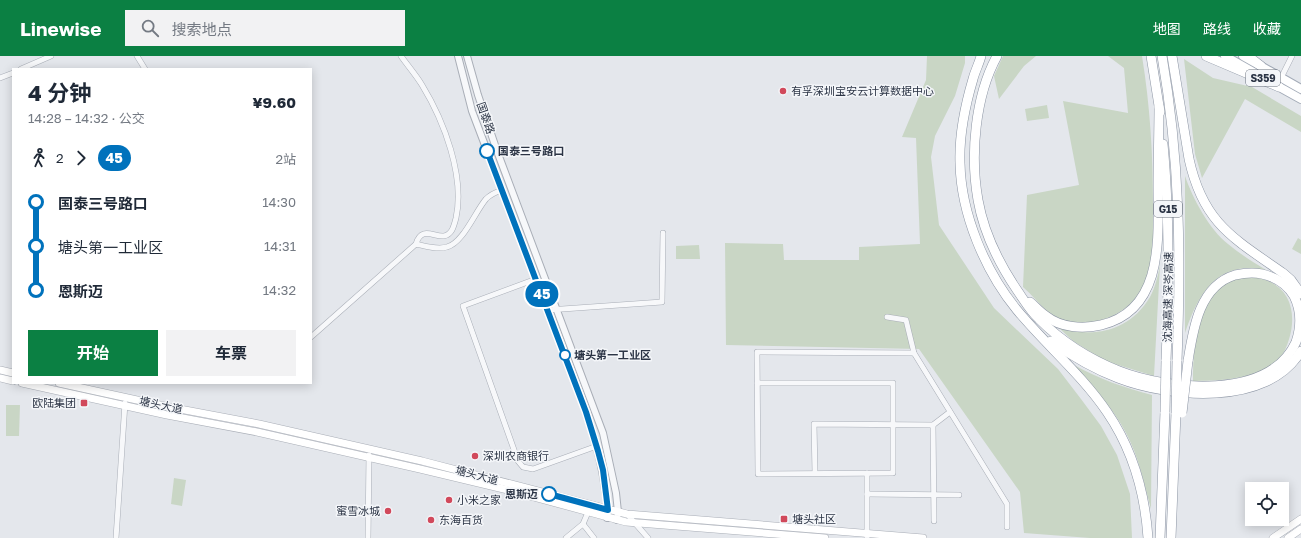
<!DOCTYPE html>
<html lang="zh">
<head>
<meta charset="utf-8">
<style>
  body { margin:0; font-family:"Golos Text","Noto Sans SC",sans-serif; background:#f2f2f3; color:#1f2937; height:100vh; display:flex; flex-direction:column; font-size:15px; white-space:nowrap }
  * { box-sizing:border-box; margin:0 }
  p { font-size:13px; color:#747a83 }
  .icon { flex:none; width:22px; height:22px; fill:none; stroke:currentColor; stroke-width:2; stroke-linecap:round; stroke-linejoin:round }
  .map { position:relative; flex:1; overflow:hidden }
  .side { position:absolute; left:12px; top:12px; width:300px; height:316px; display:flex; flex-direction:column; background:#fff; border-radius:0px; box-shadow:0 2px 10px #0003 }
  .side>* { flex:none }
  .badge { padding:0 8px; border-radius:13px; font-size:14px; line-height:26px }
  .tools { position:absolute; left:1245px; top:426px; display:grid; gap:8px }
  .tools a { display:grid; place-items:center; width:44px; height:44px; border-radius:0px; background:#fff; box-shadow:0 2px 10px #0003; font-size:20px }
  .map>.badge { position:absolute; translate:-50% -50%; box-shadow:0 0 0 2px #fff }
  .legs { display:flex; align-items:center; gap:6px; height:44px; padding:0 16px; font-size:13px }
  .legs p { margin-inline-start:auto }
  .head { display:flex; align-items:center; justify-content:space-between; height:68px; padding:0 16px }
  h1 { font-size:22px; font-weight:700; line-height:30px }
  .cta { display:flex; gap:8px; margin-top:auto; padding:8px 16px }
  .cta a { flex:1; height:46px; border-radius:0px; background:#0b8043; color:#fff; font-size:16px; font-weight:700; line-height:46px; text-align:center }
  .cta a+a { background:#f2f2f3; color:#1f2937 }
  ul { padding:0 16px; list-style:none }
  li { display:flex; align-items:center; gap:14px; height:44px; font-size:15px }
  li i { display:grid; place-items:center; width:6px; height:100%; margin:0 5px; background:currentColor }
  li i::after { content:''; width:10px; height:10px; margin:-5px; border:3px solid; border-radius:50%; background:#fff }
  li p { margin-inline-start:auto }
  li:first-child i { background:linear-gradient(#0000 50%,currentColor 0) }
  li:last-child i { background:linear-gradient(currentColor 50%,#0000 0) }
  header { display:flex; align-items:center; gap:24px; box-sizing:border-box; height:56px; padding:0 20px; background:#0b8043; color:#fff }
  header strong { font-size:19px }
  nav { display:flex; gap:22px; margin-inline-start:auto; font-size:14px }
  .search { width:280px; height:36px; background:#f2f2f3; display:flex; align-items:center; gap:10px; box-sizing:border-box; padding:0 14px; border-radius:0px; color:#747a83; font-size:15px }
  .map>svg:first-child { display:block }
  .green { fill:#c9d6c5 }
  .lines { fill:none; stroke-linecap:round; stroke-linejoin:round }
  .minor-casing { stroke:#a9aeb7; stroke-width:6 }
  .tertiary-casing { stroke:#a9aeb7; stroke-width:8 }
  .secondary-casing { stroke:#a9aeb7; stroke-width:8 }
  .primary-casing { stroke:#a3abb8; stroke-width:10 }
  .motorway-casing { stroke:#8b94a3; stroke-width:10 }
  .minor { stroke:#f7f8fa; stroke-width:5 }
  .tertiary { stroke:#f7f8fa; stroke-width:6 }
  .secondary { stroke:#fff; stroke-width:7 }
  .primary { stroke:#fff; stroke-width:8 }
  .motorway { stroke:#fff; stroke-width:9 }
  .motorway-bridge-casing { stroke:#8b94a3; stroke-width:10; stroke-linecap:butt }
  .motorway-bridge { stroke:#fff; stroke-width:9 }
  .line-1-casing { stroke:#fff; stroke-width:9 }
  .line-1 { stroke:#0072bc; stroke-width:6 }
  .poi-dot { fill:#d1495b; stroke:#f4f6f9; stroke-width:1.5 }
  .stop-1-dot { fill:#fff; stroke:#0072bc; stroke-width:2 }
  .labels { text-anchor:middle; stroke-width:3; stroke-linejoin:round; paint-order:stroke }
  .shield { fill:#f4f6f9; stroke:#676e7b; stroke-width:1 }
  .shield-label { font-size:10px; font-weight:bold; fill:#2b3445 }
  .poi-label { font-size:11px; fill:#2b3445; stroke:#f4f6f9; text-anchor:start }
  .street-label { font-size:11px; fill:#2b3445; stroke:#f4f6f9 }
  .stop-label { font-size:11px; font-weight:bold; fill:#2b3445; stroke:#f4f6f9; text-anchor:start }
</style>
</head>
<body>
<header>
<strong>Linewise</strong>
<div class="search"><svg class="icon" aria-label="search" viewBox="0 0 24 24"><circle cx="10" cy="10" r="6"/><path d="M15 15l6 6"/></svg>搜索地点</div>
<nav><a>地图</a><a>路线</a><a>收藏</a></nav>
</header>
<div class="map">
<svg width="1301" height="482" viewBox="0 0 1301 482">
  <rect width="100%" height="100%" fill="#e4e7ec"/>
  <g class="green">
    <path d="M927 0H965V7L955 40 935 80 931 101 939 169 994 252 1058 313 1081 343 1101 370 1117 399 1130 438 1132 482H1090L1024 477 1020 436 919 293 726 289 725 187 783 188 784 204H859V191L920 188 916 82 902 81 926 24Z"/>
    <path d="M1003 0H1036L1024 10 999 43 994 20Z"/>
    <path d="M1108 0H1142C1150 49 1153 98 1153 148 1153 176 1155 206 1143 231 1135 247 1118 260 1101 264 1085 269 1063 268 1049 257 1040 249 1032 239 1023 231L1027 139 1079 129 1063 45 1128 57 1124 12Z"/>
    <path d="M1184 3 1213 22 1252 31 1301 60V76L1245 43 1202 122 1195 98Z"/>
    <path d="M1047 49 1049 62 1027 65 1025 53Z"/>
    <path d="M1185 120C1193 143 1209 173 1228 188 1240 198 1253 206 1266 214 1260 214 1251 212 1245 212 1209 215 1195 248 1185 277Z"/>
    <path d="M1298 182 1301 184V198L1292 193Z"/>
    <path d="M699 189 700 203H676V190Z"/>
    <path d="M1160 209 1154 320 1105 305 1073 285 1059 272C1094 282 1129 276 1150 241 1155 232 1158 220 1160 209Z"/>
    <path d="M1251 221C1297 225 1301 269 1280 303 1262 323 1219 325 1193 325 1193 295 1196 247 1224 229 1232 223 1241 222 1251 221Z"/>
    <path d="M1074 309C1099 323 1125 332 1152 339L1151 453C1144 428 1139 401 1126 377 1113 352 1093 331 1074 309Z"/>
    <path d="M6 349H20L19 380H6Z"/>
    <path d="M174 422 186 424 182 450 171 448Z"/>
  </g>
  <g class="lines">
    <defs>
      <g id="minor">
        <path d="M137 0 145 13"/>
        <path d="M401 0C408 10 416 19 422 29 444 65 465 120 456 162 455 166 454 170 452 174 442 191 423 164 416 188"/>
        <path d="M21 13 51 0"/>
        <path d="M0 22 13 17"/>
        <path d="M1281 22 1292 0"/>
        <path d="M536 223 463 250 518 405 523 411 533 413 597 390"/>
        <path d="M548 254 662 246 663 177"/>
        <path d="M887 261 906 264 914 297 1007 448V471"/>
        <path d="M311 281 416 188C425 190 437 194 447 191 463 187 475 156 486 143 490 139 496 136 502 134"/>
        <path d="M757 327H893V417L758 418 757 296 914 297"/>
        <path d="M933 369 934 465"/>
        <path d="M815 417 814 368 933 369 950 356"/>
        <path d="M867 438 959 439"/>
        <path d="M627 458 648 482"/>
        <path d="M583 468 594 482"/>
        <path d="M116 482 125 347"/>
        <path d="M368 482 369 399"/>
        <path d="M566 482 583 468 591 449"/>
        <path d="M867 482V417"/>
      </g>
      <g id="tertiary">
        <path d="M458 0 472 55 586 356C594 382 602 407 605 434 607 443 608 452 607 462"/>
        <path d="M467 0 478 39 497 95 603 377 616 437 618 456 617 464"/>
      </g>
      <g id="secondary">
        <path d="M0 314 13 317"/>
        <path d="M0 322 13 325"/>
        <path d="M22 327 167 359 257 376 420 413 508 434 626 466 825 482"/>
        <path d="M59 327 169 351 259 368 422 405 627 458 923 482"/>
        <path d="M1273 482 1301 463"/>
        <path d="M1288 482 1301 473"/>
      </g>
      <g id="primary">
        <path d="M1225 0 1255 17"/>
        <path d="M1243 0 1301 33"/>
        <path d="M1274 28 1301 43"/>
      </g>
      <g id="motorway">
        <path d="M981 0C979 8 975 15 973 23 965 50 959 79 960 107 961 158 985 215 1017 254 1046 289 1082 319 1107 356 1133 394 1145 437 1148 482"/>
        <path d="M997 0C975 40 970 99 978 144 984 178 998 206 1017 234 1024 244 1030 255 1039 263 1061 285 1089 303 1119 315 1168 334 1269 345 1296 286 1301 271 1301 254 1294 240 1287 228 1275 221 1262 218 1253 216 1244 217 1235 219 1199 230 1193 274 1188 305"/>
        <path d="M1151 0 1160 56"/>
        <path d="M1162 0C1180 103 1181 201 1177 305"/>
        <path d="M1172 0 1189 103C1203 167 1233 182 1283 217L1291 224 1301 238"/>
        <path d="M1206 0 1279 31"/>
        <path d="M1248 0 1261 10"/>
        <path d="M1163 88C1170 161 1169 232 1166 305"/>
        <path d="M1030 246C1036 251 1040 256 1046 260 1061 272 1083 273 1101 269 1165 254 1158 180 1158 130 1158 104 1159 77 1159 51"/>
        <path d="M1051 285C1072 300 1094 313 1118 322 1170 342 1268 351 1301 295"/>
        <path d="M1160 482 1165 356"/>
        <path d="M1171 482 1176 357"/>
      </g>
    </defs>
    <use href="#minor" class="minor-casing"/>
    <use href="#tertiary" class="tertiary-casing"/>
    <use href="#secondary" class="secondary-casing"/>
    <use href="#primary" class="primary-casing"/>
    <use href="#motorway" class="motorway-casing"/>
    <use href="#minor" class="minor"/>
    <use href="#tertiary" class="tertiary"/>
    <use href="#secondary" class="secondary"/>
    <use href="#primary" class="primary"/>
    <use href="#motorway" class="motorway"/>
    <defs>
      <g id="motorway-bridge">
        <path d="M1165 356 1166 305"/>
        <path d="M1176 357 1177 305"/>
        <path d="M1182 357 1188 305"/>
      </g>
    </defs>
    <use href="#motorway-bridge" class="motorway-bridge-casing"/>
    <use href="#motorway-bridge" class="motorway-bridge"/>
  </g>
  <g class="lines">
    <defs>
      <path id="line-1" d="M487 95 586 356 598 395 603 414 608 454 549 438"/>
    </defs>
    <use href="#line-1" class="line-1-casing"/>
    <use href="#line-1" class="line-1"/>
  </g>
  <g class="poi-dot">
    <circle cx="783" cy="35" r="4"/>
    <rect x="80" y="343" width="8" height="8" rx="2"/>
    <circle cx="475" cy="400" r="4"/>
    <circle cx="449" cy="444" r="4"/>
    <circle cx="388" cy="455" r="4"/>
    <rect x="780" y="459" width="8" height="8" rx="2"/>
    <circle cx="431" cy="464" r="4"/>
  </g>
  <g class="stop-1-dot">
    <circle cx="487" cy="95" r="7"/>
    <circle cx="565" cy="299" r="5"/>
    <circle cx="549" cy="438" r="7"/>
  </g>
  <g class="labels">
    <g class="shield">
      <rect x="1246" y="14" width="34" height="16" rx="3"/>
      <rect x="1154" y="145" width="28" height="16" rx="3"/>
    </g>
    <g class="shield-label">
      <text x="1263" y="26">S359</text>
      <text x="1168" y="157">G15</text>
    </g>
    <g class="poi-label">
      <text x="791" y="39">有孚深圳宝安云计算数据中心</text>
      <text x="76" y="351" text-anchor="end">欧陆集团</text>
      <text x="483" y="404">深圳农商银行</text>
      <text x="457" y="448">小米之家</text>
      <text x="380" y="459" text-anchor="end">蜜雪冰城</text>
      <text x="792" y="467">塘头社区</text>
      <text x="439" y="468">东海百货</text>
    </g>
    <g class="street-label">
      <text transform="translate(486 62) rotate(71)" y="4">国泰路</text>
      <text transform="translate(1168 241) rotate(-89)" y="4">沈海高速 深岑高速</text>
      <text transform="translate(161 349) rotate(12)" y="4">塘头大道</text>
      <text transform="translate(477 419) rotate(15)" y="4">塘头大道</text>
    </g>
    <g class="stop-label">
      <text x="498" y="99">国泰三号路口</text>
      <text x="574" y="303">塘头第一工业区</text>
      <text x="538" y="442" text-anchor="end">恩斯迈</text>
    </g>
  </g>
</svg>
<div class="tools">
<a><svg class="icon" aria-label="locate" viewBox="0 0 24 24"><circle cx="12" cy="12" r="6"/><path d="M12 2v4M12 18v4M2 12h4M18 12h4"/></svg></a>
</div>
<b class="badge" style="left:542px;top:238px;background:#0072bc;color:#fff">45</b>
<section class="side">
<div class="head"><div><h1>4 分钟</h1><p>14:28 – 14:32 · 公交</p></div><b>¥9.60</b></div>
<div class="legs"><svg class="icon" aria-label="walk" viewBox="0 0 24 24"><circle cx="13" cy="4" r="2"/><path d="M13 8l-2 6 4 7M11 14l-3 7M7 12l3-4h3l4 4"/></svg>2<svg class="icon" aria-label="forward" viewBox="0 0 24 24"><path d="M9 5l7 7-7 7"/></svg><b class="badge" style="background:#0072bc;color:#fff">45</b><p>2站</p></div>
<ul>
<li><i style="color:#0072bc"></i><b>国泰三号路口</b><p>14:30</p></li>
<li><i style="color:#0072bc"></i><span>塘头第一工业区</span><p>14:31</p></li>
<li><i style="color:#0072bc"></i><b>恩斯迈</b><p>14:32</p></li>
</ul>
<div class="cta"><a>开始</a><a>车票</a></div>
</section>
</div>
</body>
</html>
